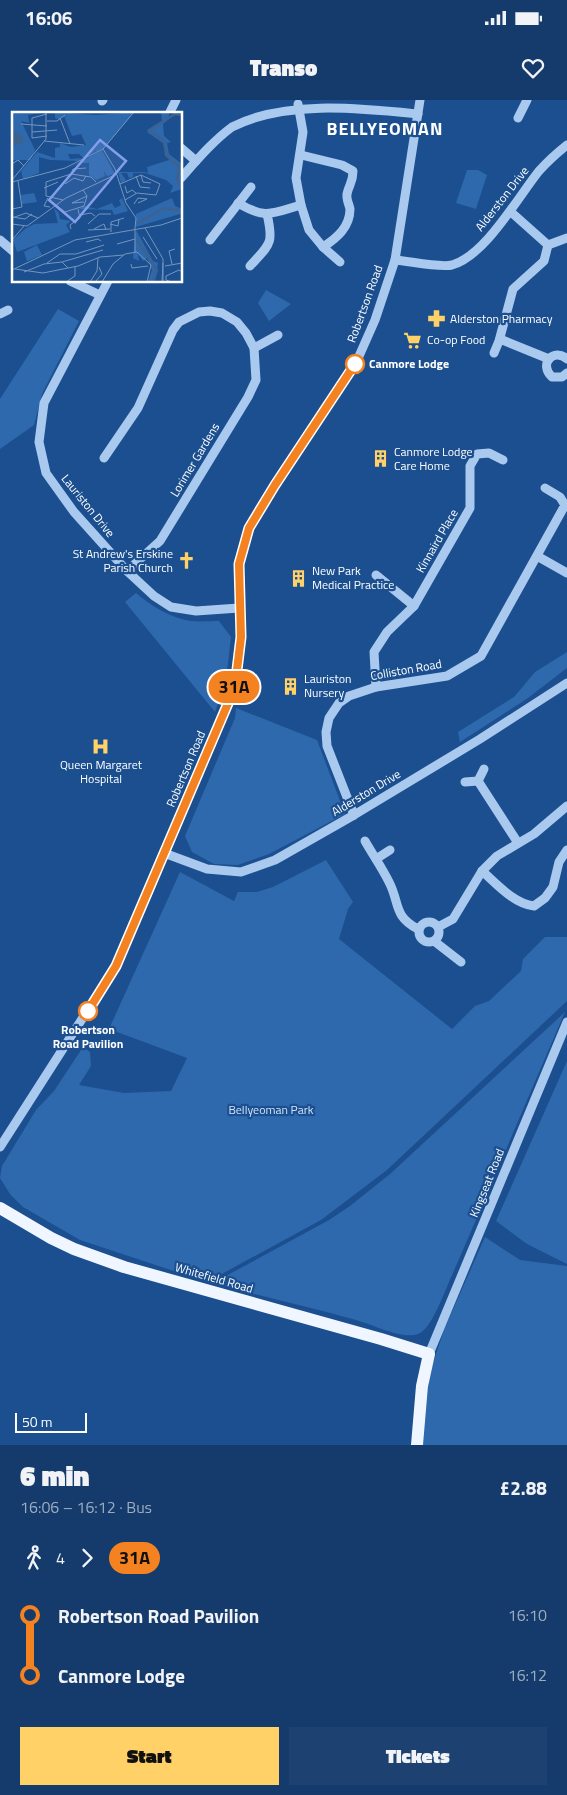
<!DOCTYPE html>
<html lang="en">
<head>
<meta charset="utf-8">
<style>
  body { margin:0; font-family:"Titillium Web",sans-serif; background:#1d4271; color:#f1f3f6; height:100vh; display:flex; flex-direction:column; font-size:19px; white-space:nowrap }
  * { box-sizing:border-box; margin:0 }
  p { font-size:16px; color:#9dadc1 }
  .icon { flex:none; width:28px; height:28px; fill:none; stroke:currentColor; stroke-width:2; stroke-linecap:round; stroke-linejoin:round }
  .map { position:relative; height:1345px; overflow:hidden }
  .sheet { display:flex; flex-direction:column; background:#143b6b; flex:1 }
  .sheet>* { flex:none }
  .badge { padding:0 10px; border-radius:16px; font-size:18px; line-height:32px }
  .scale { position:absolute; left:15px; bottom:12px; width:72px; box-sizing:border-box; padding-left:5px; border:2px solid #fff; border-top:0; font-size:14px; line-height:18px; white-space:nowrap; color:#fff; -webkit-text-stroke:4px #1b4f8f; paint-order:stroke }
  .map>.badge { position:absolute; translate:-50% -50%; box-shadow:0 0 0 2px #fff }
  .legs { display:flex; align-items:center; gap:8px; height:55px; padding:0 20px; font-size:16px }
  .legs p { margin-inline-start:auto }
  .headline { display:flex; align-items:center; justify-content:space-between; height:85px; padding:0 20px }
  h1 { font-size:28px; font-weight:800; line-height:38px }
  .action { display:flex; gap:10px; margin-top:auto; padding:10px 20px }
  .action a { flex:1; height:58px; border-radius:0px; background:#ffd166; color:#111; font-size:20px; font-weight:800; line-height:58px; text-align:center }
  .action a+a { background:#1d4271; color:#f1f3f6 }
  ul { padding:0 20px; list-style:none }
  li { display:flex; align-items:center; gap:18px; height:60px; font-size:19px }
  li i { display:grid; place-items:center; width:8px; height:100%; margin:0 6px; background:currentColor }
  li i::after { content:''; width:12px; height:12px; margin:-6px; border:4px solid; border-radius:50%; background:#143b6b }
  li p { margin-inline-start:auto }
  li:first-child i { background:linear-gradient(#0000 50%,currentColor 0) }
  li:last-child i { background:linear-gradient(currentColor 50%,#0000 0) }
  .status { display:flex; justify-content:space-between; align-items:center; height:35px; padding:0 25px; background:#143b6b; direction:ltr }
  .status svg { height:14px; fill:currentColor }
  header { display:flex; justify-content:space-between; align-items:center; height:65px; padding:0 20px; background:#143b6b; font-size:22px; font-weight:800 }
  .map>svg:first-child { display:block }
  .green { fill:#2e69ad }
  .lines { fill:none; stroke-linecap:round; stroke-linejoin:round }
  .minor { stroke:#a9c9ee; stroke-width:9 }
  .major { stroke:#f0f6ff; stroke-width:12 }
  .line-1-casing { stroke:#fff; stroke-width:11 }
  .line-1 { stroke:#f58220; stroke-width:8 }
  .stop-1-dot { fill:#fff; stroke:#f58220; stroke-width:2.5 }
  .labels { text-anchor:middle; stroke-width:4.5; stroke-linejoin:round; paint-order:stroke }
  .street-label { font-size:12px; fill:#fff; stroke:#1b4f8f }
  .poi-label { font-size:12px; fill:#fff; stroke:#1b4f8f; text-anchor:start }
  .stop-label { font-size:12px; font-weight:bold; fill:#fff; stroke:#1b4f8f; text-anchor:start }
  .park-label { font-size:12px; fill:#cfe3fa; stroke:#1b4f8f }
  .district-label { font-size:18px; font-weight:bold; letter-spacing:1px; fill:#fff; stroke:#1b4f8f }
  .inset-river { fill:none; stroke:#3c6290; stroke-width:2.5 }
  .inset-road { fill:none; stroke:#7695bc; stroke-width:1 }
  .view { fill:#839eea; fill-opacity:0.15; stroke:#839eea; stroke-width:2.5 }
  .inset-edge { fill:none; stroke:#fff; stroke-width:2.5 }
</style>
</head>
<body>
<div class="status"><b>16:06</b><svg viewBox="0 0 49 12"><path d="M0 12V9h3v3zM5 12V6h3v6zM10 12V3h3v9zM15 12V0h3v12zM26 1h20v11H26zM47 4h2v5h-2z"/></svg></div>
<header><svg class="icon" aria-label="back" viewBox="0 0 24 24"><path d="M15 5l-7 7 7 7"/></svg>Transo<svg class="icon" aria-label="heart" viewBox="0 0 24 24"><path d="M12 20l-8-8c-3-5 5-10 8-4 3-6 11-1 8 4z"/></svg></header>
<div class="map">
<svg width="567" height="1345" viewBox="0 0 567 1345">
  <rect width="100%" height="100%" fill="#1b4f8f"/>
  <g class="green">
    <path d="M467 70H478L487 75 476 109 456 103Z"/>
    <path d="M266 190 291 204 269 221 258 203Z"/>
    <path d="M58 209 79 221 42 294 34 325 0 349V299Z"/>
    <path d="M136 493C151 506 171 518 191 521 200 522 210 521 219 521L231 537 226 581 215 612 125 502Z"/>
    <path d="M567 552V568L528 598 460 642 458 632 514 597 535 572Z"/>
    <path d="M236 608 317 640 345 714 269 754 238 765 214 764 192 752 185 736 235 618Z"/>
    <path d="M326 760 353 802 348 809 339 839 452 929 475 906 489 901 521 871 523 859 545 837H567V901L387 1070 321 1120 207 1182 80 1140 23 1107 10 1094 0 1078 2 1066 36 1010 54 991 83 947 90 952 91 966 79 985 124 993 171 991 187 958 109 929 180 772 234 801 238 792H257L273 787Z"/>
    <path d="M565 912C527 999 491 1086 453 1173 446 1187 432 1230 418 1234 402 1240 372 1224 356 1220 308 1207 260 1196 213 1183L329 1120 350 1106 390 1074Z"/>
    <path d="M567 961V1164L527 1144 496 1121Z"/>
    <path d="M485 1137 520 1160 567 1166V1345H423L429 1275 444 1230Z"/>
  </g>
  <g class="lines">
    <g class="minor">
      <path d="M102 1 103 0"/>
      <path d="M298 4 303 32 296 78 301 105 309 130 323 147 340 162"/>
      <path d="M169 14 176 0"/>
      <path d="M518 18 527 0"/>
      <path d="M181 48 196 61"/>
      <path d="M301 55 342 65 353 71C353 83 349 84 347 94 346 99 349 104 350 109 350 127 337 138 323 147"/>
      <path d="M181 78C197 60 213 41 232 27 285 0 358 8 418 14"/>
      <path d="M238 103C266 120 273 113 301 105"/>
      <path d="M0 140 14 152"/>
      <path d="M210 140 251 87"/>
      <path d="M548 145 567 138"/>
      <path d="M395 160C409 161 439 168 452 165 485 156 518 97 539 71 548 61 557 53 567 45"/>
      <path d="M250 166C270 144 274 144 267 114"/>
      <path d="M70 181 100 195"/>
      <path d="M108 181 44 303 39 342 46 373 74 412 127 471 154 496 171 507 196 511 239 508"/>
      <path d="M0 214 8 210"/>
      <path d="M500 239 549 259"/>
      <path d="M254 248 278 235"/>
      <path d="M494 253 499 241 513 189 544 161 548 145 511 112"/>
      <path d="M567 259C554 247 538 264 552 277H562L567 273"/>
      <path d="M104 358 138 308 173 230 179 222 199 212 210 211 222 213 237 222 246 233 254 248 256 280 248 297 160 441 127 471"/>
      <path d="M537 456 567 473"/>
      <path d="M376 475 414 506"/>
      <path d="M376 587 374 552 387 532 414 506 470 408V366L477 354 489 353 503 360"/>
      <path d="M478 681 518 743"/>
      <path d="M465 682 478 681 484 669"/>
      <path d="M354 715 327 646 326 632 329 618 339 603 349 596 376 587 447 576 481 556 565 405 560 397 545 388"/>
      <path d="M365 741C373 755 382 768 389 782 400 803 393 816 418 829"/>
      <path d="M164 753 207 769 241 772 275 760 354 715 480 639 567 583"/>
      <path d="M376 759 390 750"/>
      <path d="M482 771C497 784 514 804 534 806L545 798 553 787 559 762 567 750"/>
      <circle cx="429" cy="832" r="10"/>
      <path d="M438 827 453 819 482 771 497 756 534 734 567 706"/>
      <path d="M434 841 461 862"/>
      <path d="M0 1047 116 866 232 594 236 579 241 537 239 464 249 428 275 385 356 263 375 220 395 160 420 0"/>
      <path d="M429 1254 567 922"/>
    </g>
    <path class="major" d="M0 1108 51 1138 74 1149 124 1167 381 1239 429 1254 422 1286 417 1345"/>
  </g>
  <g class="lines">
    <defs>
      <path id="line-1" d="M88 911 116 866 232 594 236 578 241 537 239 464 249 428 275 385 355 264"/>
    </defs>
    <use href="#line-1" class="line-1-casing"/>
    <use href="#line-1" class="line-1"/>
  </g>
  <defs>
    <symbol id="pharmacy-bare" viewBox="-9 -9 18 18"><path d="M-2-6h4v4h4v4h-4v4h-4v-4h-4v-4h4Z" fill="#ffd166" stroke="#1b4f8f" stroke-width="2.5" paint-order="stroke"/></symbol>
    <symbol id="supermarket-bare" viewBox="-9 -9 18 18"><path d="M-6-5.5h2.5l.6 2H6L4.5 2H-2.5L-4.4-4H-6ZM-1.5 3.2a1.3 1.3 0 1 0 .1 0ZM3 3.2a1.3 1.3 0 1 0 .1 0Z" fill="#ffd166" stroke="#1b4f8f" stroke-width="2.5" paint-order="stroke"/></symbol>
    <symbol id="building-bare" viewBox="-9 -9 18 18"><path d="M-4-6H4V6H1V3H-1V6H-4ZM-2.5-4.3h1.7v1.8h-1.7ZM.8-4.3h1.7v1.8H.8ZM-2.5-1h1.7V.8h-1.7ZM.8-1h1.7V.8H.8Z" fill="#ffd166" stroke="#1b4f8f" stroke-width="2.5" paint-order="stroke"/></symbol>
    <symbol id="church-bare" viewBox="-9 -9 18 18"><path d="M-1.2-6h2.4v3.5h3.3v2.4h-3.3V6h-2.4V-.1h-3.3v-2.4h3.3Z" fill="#ffd166" stroke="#1b4f8f" stroke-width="2.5" paint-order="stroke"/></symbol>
    <symbol id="hospital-bare" viewBox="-9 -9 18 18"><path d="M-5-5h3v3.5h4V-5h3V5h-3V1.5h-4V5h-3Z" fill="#ffd166" stroke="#1b4f8f" stroke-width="2.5" paint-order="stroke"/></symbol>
  </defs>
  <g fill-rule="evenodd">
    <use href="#pharmacy-bare" x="424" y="206" width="25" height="25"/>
    <use href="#supermarket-bare" x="400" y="228" width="25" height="25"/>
    <use href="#building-bare" x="368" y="346" width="25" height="25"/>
    <use href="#church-bare" x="174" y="448" width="25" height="25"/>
    <use href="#building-bare" x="286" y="466" width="25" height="25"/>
    <use href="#building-bare" x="278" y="574" width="25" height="25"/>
    <use href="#hospital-bare" x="88" y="634" width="25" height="25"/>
  </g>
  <g class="stop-1-dot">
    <circle cx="355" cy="264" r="9"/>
    <circle cx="88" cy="911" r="9"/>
  </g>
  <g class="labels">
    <g class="street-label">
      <text transform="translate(502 99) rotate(-52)" y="4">Alderston Drive</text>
      <text transform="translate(365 204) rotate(-70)" y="4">Robertson Road</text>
      <text transform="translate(195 360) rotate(-59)" y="4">Lorimer Gardens</text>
      <text transform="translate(88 406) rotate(51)" y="4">Lauriston Drive</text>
      <text transform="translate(437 441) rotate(-60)" y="4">Kinnaird Place</text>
      <text transform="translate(406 570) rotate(-10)" y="4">Colliston Road</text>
      <text transform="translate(186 669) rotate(-67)" y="4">Robertson Road</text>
      <text transform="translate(366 693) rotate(-31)" y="4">Alderston Drive</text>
      <text transform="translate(487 1083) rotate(-68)" y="4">Kingseat Road</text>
      <text transform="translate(214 1178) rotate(16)" y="4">Whitefield Road</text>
    </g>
    <g class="poi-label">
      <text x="450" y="223">Alderston Pharmacy</text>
      <text x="427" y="244">Co-op Food</text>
      <text x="394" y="356">Canmore Lodge<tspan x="394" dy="14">Care Home</tspan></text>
      <text x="173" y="458" text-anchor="end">St Andrew's Erskine<tspan x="173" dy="14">Parish Church</tspan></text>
      <text x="312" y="475">New Park<tspan x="312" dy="14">Medical Practice</tspan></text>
      <text x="304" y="583">Lauriston<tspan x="304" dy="14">Nursery</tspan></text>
      <text x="101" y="669" text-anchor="middle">Queen Margaret<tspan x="101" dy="14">Hospital</tspan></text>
    </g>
    <g class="stop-label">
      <text x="369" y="268">Canmore Lodge</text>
      <text x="88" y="934" text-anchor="middle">Robertson<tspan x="88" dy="14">Road Pavilion</tspan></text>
    </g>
    <g class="park-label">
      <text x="271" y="1014">Bellyeoman Park</text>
    </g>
    <g class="district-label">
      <text x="385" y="35">BELLYEOMAN</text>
    </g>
  </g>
  <g transform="translate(12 12)">
    <rect width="170" height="170" fill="#1b4f8f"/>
    <path d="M0 0H34L16 3 17 11 9 9 23 38 18 48H0ZM43 0 84 3 122 0 92 36 84 40 82 37 83 40 71 46 67 42H56L58 47 70 46 66 49 38 48 27 45V61L11 67 9 59 25 40 43 46V36L48 35V31L59 35 74 33 69 22 60 24 52 4 47 8 43 6ZM149 0H157V7L151 12 152 24 159 30 155 31 157 42 170 52V77L158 81 161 74 154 68 133 61H121V65L117 66 115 61H109L114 68 109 71 106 60H133L136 61 135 55 157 48 151 31 135 20 150 9ZM90 38 103 62 95 64 92 59 93 64 84 68 77 63V51H68L55 57ZM22 81 25 90 10 92 9 83ZM110 86 116 99 102 103 100 98 67 97 73 94 85 97 100 91 103 96 109 93 107 88ZM160 86 163 94 170 97V105L168 102 124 115V102ZM42 96 47 101 48 107 59 109 54 113 58 120 5 140 1 128 13 117 22 112 46 111ZM124 118 141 149 146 151 143 170H136L140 158 135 146 131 149 126 142 127 149 121 146ZM25 133 30 143 15 149 12 140Z" fill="#2e69ad"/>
    <path d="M0 17 11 25V31L0 34Z" fill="#3c6290"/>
    <path class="inset-river" d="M170 3 163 2 137 18 152 29 154 43 167 54 165 68 170 76M126 111 152 96 168 98M125 128 145 158 141 170"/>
    <path class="inset-road" d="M122 0 91 37 103 57 114 91 124 106 123 116M48 6 58 32M35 9H45L53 3M9 12 35 14M20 20 45 18M35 24 20 26V6L35 2M32 29 72 33M0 52 6 48 12 54M59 62 61 57 74 56M129 63 131 70 139 71M124 64 128 75 138 76M0 68 34 27V0M0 70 53 56 91 37M53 72 62 66 71 69 74 64M108 72 129 63 148 72 144 83 125 81 113 88M113 74 115 81 120 78 124 81M32 76 46 70M36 86 32 94 38 95M51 88 34 84V70L59 62 79 65 84 70M72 90 60 91 75 84M122 92 126 86 135 87 126 91M44 93 53 100 72 94 75 84 71 78M0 97 10 95 6 69M68 103 79 101 83 104M0 105 13 107 20 102M0 106 14 101 26 106M0 112 15 114 54 86 105 62M76 112 87 102H99M98 112 106 114 107 107M123 116V140M133 116 151 147V170M59 117 58 113 68 106 66 97M82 117 92 112 94 118M76 118 98 117M99 120V110L112 106M131 125 145 147M0 128 12 114M74 130 86 127 89 129M105 132 123 127M50 150 91 138M35 151 48 142H64L92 133M119 152 120 156 136 154M160 152 157 139 163 137M153 154 170 151M3 157 31 161 66 154 88 145 112 143M0 158 63 128 149 113 170 106M12 160 32 152 50 150 56 156M150 169 151 151M54 170 63 164V155M78 170 85 159 86 146M83 170 90 162 87 155M90 170 101 152 113 142 125 140 139 153 135 170M160 170 154 168V164L167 158 170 160"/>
    <path class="view" d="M88 28 114 49 63 110 37 88Z"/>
    <rect width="170" height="170" class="inset-edge"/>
  </g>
</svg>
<div class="scale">50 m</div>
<b class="badge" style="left:234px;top:587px;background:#f58220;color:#111">31A</b>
</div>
<section class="sheet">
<div class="headline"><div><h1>6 min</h1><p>16:06 – 16:12 · Bus</p></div><b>£2.88</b></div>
<div class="legs"><svg class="icon" aria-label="walk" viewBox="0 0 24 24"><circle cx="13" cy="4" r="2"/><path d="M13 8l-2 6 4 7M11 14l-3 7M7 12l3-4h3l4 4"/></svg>4<svg class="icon" aria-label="forward" viewBox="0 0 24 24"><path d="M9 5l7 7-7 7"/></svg><b class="badge" style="background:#f58220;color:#111">31A</b></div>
<ul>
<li><i style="color:#f58220"></i><b>Robertson Road Pavilion</b><p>16:10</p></li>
<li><i style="color:#f58220"></i><b>Canmore Lodge</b><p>16:12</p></li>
</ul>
<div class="action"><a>Start</a><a>Tickets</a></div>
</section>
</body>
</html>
